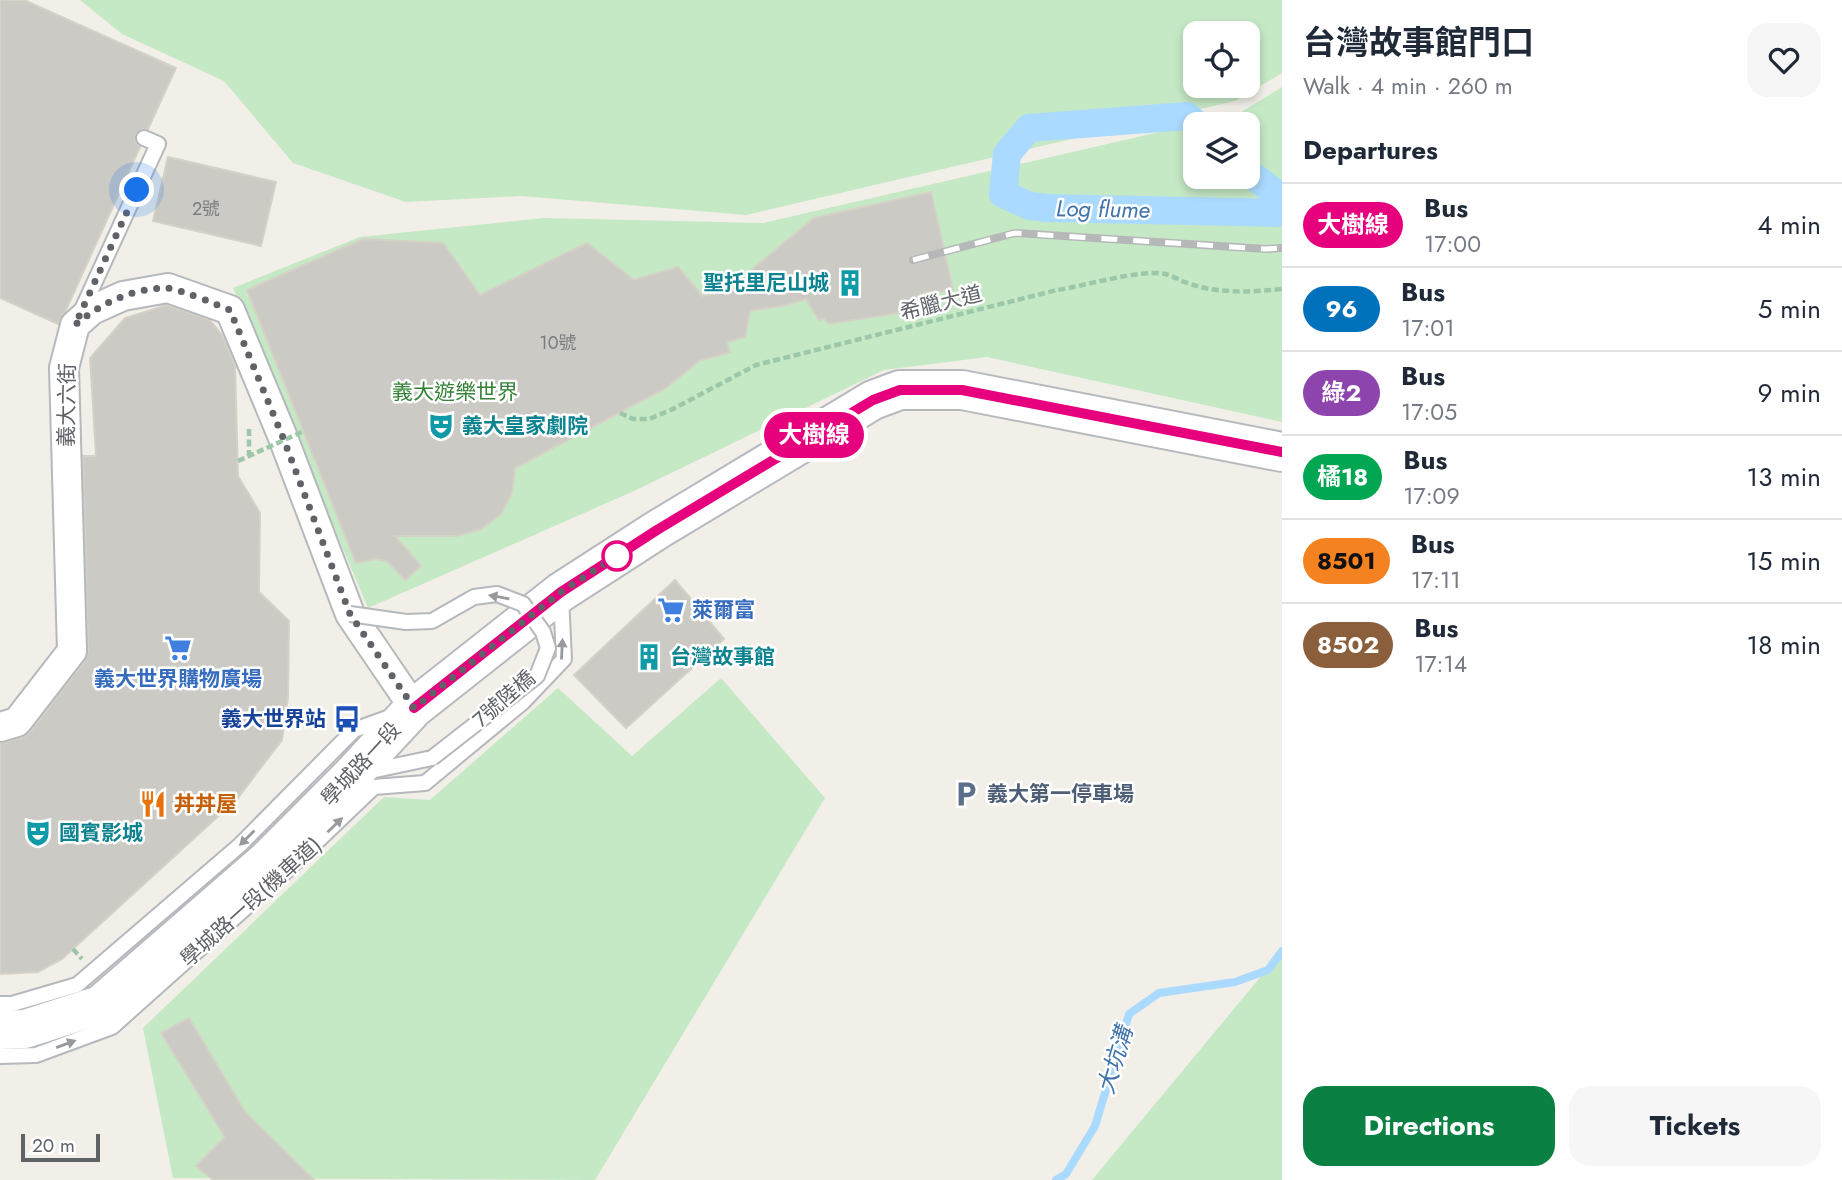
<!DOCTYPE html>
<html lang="en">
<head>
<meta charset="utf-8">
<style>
  body { margin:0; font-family:Jost,"Noto Sans TC",sans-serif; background:#f6f6f7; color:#1f2937; height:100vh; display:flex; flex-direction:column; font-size:26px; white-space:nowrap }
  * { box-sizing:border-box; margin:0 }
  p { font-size:23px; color:#747a83 }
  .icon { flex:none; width:38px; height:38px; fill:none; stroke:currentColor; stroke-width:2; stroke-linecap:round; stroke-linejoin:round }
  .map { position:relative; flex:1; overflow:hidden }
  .drawer { display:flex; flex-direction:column; background:#fff; width:560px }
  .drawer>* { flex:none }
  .badge { padding:0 14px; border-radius:23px; font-size:24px; line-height:46px }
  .tools { position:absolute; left:1183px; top:21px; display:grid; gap:14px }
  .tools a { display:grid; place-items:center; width:77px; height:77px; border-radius:14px; background:#fff; box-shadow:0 4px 10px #0003; font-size:35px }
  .scale { position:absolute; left:21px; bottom:18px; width:79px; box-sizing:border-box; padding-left:7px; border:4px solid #5f6368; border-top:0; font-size:19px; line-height:24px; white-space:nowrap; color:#5f6368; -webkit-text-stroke:5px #fff; paint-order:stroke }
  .you { position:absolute; width:35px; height:35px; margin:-18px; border:5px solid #fff; border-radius:50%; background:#1a73e8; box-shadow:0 0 0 10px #1a73e833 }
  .map>.badge { position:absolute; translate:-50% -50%; box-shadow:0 0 0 4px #fff }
  h2 { padding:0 21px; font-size:26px; line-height:63px }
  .round { display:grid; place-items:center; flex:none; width:74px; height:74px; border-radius:21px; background:#f6f6f7 }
  .overview { display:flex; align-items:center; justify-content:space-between; height:119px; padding:0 21px }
  h1 { font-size:33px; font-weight:700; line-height:52px }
  .cta { display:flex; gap:14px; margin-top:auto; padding:14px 21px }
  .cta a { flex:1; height:80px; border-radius:21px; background:#0b8043; color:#fff; font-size:28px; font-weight:700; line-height:80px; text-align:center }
  .cta a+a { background:#f6f6f7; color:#1f2937 }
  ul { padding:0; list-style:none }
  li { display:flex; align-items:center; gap:21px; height:84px; padding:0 21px; border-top:2px solid #e0e1e3 }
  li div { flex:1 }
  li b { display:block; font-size:26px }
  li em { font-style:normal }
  li .badge { min-width:77px; font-weight:700; text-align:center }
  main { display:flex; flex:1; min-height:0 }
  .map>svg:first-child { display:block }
  .green { fill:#c5e8c5; fill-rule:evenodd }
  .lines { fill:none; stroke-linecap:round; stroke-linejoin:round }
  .stream { stroke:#aadaff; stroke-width:8 }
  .canal { stroke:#aadaff; stroke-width:28 }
  .building { fill:#cccac5; stroke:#d6d1c6; stroke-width:2 }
  .service-casing { stroke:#b5b8bc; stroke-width:18 }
  .minor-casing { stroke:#b5b8bc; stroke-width:32 }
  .secondary-casing { stroke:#b6babf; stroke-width:42 }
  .path { stroke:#9cc7a9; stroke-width:4.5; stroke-dasharray:7 3.5; stroke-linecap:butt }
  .service { stroke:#fff; stroke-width:14 }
  .minor { stroke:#fff; stroke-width:28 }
  .secondary { stroke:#fff; stroke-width:38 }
  .rail-casing { stroke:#b6b7b8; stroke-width:8 }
  .rail { stroke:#fff; stroke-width:5; stroke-dasharray:16; stroke-linecap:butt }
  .service-bridge-casing { stroke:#b5b8bc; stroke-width:18; stroke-linecap:butt }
  .path-bridge { stroke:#9cc7a9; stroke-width:4.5; stroke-dasharray:7 3.5; stroke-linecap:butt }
  .service-bridge { stroke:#fff; stroke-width:14 }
  .oneway { fill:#979a9d }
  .line-casing { stroke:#fff; stroke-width:16 }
  .line { stroke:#e6007e; stroke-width:10 }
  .walk { stroke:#5f6368; stroke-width:7; stroke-dasharray:0 12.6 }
  .stop-dot { fill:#fff; stroke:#e6007e; stroke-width:3.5 }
  .labels { text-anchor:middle; stroke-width:5; stroke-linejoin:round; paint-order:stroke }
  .number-label { font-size:18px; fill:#7a7d7f }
  .culture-label { font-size:21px; font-weight:bold; fill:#0d838f; stroke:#fff; text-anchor:start }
  .street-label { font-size:21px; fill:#5f6368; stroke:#fff }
  .park-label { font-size:21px; fill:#348238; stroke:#fff }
  .shop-label { font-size:21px; font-weight:bold; fill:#366cbe; stroke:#fff; text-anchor:start }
  .transit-label { font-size:21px; font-weight:bold; fill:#164399; stroke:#fff; text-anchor:end }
  .service-label { font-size:21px; font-weight:bold; fill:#4e5e75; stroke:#fff; text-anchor:start }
  .food-label { font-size:21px; font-weight:bold; fill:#c56008; stroke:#fff; text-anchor:start }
  .water-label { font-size:23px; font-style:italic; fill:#4174aa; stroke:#fff }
</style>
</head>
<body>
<main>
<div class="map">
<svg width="1282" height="1180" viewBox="0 0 1282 1180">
  <rect width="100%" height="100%" fill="#f1efe8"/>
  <g class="green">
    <path d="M80 0H1282V73L1235 101 746 215 522 196 406 202 293 163 224 81 122 34ZM1195 33H1248V86H1195Z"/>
    <path d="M1282 87V422L987 357 884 370 634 491 368 608 233 288 360 237 544 218 763 223 1238 114ZM1195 124H1248V177H1195Z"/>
    <path d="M721 678 825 798 595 1180 173 1178 143 1028 384 797 430 800 558 688 632 756Z"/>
    <path d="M1282 951V1180H1092Z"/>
  </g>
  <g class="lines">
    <path class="stream" d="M1056 1180 1066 1174 1095 1126 1129 1014 1159 993 1235 982 1268 970 1282 951"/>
    <g class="canal">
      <path d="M1196 124 1187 116 1029 128 1007 154 1003 194 1030 206 1047 208 1278 213 1282 211"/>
      <path d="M1248 172 1282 198"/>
    </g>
  </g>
  <g class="building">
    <path d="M0 0H24L176 68 148 129H142L136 134 135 140 140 147 66 310 58 324 0 298Z"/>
    <path d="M168 157 276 182 261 246 153 221Z"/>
    <path d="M931 192 953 290 920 293 910 311 828 324 824 318 819 320 806 299 787 305 750 311 745 337 727 342 730 352 699 361 666 388 515 468 512 493 501 514 481 529 456 536H395L421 566 405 580 387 561 375 559 356 563 247 290 363 239 443 243 480 295 587 243 634 280 678 267 702 296 750 288 748 273 814 218Z"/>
    <path d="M167 305 210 320 222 335 235 366 238 476 260 513 259 592 289 621 288 697 282 740 237 799 62 959 38 972 0 974V743L22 738 30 732 85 661 88 651 83 456H96L90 358 125 318Z"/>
    <path d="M675 580 724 639 626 728 574 675Z"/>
    <path d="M189 1018 245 1112 314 1180H213L196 1166 225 1137 161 1033Z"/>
  </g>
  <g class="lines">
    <defs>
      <g id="service">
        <path d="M80 314 158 144 144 138"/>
        <path d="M366 772 432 758"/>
        <path d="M0 1004H12L77 985 240 845 354 730 390 717"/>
        <path d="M0 1056 36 1055 112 1027 281 876 374 787 425 783 523 702 564 659 561 597"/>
      </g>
      <path id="minor" d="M0 727 17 722 72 651 64 368 75 325 92 310 123 296 168 288 230 310 282 435 350 614 414 708"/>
      <path id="secondary" d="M0 1030 25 1029 100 1005 267 860 351 776 414 708 561 592 657 530 873 400 900 390H962L1282 452"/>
    </defs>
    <use href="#service" class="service-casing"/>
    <use href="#minor" class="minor-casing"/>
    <use href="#secondary" class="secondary-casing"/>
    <g class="path">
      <path d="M620 413 633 419H649L671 410 756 365 1057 290C1085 286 1140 269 1165 274 1174 276 1182 282 1190 284 1221 294 1251 292 1282 289"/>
      <path d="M249 429V456"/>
      <path d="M73 949 82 959"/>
    </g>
    <use href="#service" class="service"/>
    <use href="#minor" class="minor"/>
    <use href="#secondary" class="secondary"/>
    <defs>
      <path id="rail" d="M913 260 1015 233 1266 249 1282 248"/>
    </defs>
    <use href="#rail" class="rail-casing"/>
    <use href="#rail" class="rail"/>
    <defs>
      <path id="service-bridge" d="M350 614 406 622 432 621 474 597 497 594 523 604 543 632 548 648 537 676 432 758"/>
    </defs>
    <use href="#service-bridge" class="service-bridge-casing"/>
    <path class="path-bridge" d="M238 461 304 431"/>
    <use href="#service-bridge" class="service-bridge"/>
  </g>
  <defs><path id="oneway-solid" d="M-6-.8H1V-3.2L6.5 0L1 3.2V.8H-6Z" transform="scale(1.75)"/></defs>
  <g class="oneway">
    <use href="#oneway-solid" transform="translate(499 597) rotate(-170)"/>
    <use href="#oneway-solid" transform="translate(562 649) rotate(-87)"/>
    <use href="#oneway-solid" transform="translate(335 825) rotate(-44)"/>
    <use href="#oneway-solid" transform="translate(247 838) rotate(135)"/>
    <use href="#oneway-solid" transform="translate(66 1044) rotate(-20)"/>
  </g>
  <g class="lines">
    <defs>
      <path id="line" d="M414 708 561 592 657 530 873 400 900 390H962L1282 452"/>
    </defs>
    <use href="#line" class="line-casing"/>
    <use href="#line" class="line"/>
    <path class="walk" d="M137 190 75 325C100 304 132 288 166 288 180 289 215 304 230 310L282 435 350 614 414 708 561 592 618 555 617 556"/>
  </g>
  <defs>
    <symbol id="building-bare" viewBox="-9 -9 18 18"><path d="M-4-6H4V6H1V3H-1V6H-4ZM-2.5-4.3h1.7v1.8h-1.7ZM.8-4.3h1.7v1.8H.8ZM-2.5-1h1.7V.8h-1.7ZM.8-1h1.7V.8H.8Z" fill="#0f9aa8" stroke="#fff" stroke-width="2.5" paint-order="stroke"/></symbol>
    <symbol id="theatre-bare" viewBox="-9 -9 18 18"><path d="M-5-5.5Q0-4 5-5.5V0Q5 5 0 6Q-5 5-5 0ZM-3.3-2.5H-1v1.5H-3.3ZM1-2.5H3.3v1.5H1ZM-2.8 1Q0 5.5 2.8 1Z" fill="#0f9aa8" stroke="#fff" stroke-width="2.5" paint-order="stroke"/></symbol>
    <symbol id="supermarket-bare" viewBox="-9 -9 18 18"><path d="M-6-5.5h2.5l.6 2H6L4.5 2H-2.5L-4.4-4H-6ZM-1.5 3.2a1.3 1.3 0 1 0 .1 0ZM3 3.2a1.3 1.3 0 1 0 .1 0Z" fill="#3f7fe0" stroke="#fff" stroke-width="2.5" paint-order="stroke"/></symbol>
    <symbol id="bus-bare" viewBox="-9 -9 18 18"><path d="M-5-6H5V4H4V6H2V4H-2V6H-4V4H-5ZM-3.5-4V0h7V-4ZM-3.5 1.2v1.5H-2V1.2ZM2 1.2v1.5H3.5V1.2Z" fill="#1a4fb4" stroke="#fff" stroke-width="2.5" paint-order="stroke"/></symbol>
    <symbol id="parking-bare" viewBox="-9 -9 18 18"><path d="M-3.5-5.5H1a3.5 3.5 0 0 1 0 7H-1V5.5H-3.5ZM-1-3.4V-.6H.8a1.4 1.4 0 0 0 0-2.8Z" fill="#5c6f8a" stroke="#fff" stroke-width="2.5" paint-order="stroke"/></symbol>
    <symbol id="restaurant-bare" viewBox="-9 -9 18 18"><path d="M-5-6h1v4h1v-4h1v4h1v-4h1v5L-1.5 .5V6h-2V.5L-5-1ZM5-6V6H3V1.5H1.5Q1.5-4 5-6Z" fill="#e8710a" stroke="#fff" stroke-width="2.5" paint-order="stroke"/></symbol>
  </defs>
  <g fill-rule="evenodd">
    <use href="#building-bare" x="831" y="264" width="38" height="38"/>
    <use href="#theatre-bare" x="422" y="407" width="38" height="38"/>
    <use href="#supermarket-bare" x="652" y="591" width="38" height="38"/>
    <use href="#supermarket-bare" x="159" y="629" width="38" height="38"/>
    <use href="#building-bare" x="630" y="638" width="38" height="38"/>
    <use href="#bus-bare" x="328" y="700" width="38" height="38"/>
    <use href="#parking-bare" x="947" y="775" width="38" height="38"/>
    <use href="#restaurant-bare" x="134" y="785" width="38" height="38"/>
    <use href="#theatre-bare" x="19" y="814" width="38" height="38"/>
  </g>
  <circle class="stop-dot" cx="617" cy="556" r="14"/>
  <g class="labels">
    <g class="number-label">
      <text x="206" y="215">2號</text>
      <text x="558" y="349">10號</text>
    </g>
    <g class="culture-label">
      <text x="829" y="290" text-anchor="end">聖托里尼山城</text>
      <text x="462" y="433">義大皇家劇院</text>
      <text x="670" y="664">台灣故事館</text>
      <text x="59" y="840">國賓影城</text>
    </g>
    <g class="street-label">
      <text transform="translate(941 303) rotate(-14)" y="7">希臘大道</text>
      <text transform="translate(67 405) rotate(-89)" y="7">義大六街</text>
      <text transform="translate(504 699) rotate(-41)" y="7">7號陸橋</text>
      <text transform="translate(361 764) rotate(-47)" y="7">學城路一段</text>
      <text transform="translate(251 902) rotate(-42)" y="7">學城路一段(機車道)</text>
    </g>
    <g class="park-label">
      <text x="455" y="399">義大遊樂世界</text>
    </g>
    <g class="shop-label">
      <text x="692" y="617">萊爾富</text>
      <text x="178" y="686" text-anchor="middle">義大世界購物廣場</text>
    </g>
    <g class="transit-label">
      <text x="326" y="726">義大世界站</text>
    </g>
    <g class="service-label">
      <text x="987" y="801">義大第一停車場</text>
    </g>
    <g class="food-label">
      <text x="174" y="811">丼丼屋</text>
    </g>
    <g class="water-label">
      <text transform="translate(1103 209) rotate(1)" y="8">Log flume</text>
      <text transform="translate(1115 1060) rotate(-73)" y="8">大坑溝</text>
    </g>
  </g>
</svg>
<div class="tools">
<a><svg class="icon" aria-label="locate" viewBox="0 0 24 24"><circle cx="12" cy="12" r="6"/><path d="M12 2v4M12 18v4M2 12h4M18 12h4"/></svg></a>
<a><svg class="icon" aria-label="layers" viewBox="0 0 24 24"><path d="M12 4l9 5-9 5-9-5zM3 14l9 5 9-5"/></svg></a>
</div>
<div class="scale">20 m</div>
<div class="you" style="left:137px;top:190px"></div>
<b class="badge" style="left:814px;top:435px;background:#e6007e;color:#fff">大樹線</b>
</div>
<section class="drawer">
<div class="overview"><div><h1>台灣故事館門口</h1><p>Walk · 4 min · 260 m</p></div><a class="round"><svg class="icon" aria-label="heart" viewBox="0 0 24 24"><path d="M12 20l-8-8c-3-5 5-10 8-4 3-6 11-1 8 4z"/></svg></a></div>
<h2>Departures</h2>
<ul>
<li><span class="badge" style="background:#e6007e;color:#fff">大樹線</span><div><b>Bus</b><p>17:00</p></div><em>4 min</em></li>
<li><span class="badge" style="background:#0072bc;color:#fff">96</span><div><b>Bus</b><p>17:01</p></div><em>5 min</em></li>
<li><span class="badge" style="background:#8e44ad;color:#fff">綠2</span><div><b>Bus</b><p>17:05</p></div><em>9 min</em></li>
<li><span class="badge" style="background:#00a651;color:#fff">橘18</span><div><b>Bus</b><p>17:09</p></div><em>13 min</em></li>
<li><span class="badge" style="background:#f58220;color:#111">8501</span><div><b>Bus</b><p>17:11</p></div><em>15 min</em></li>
<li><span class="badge" style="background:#8b5e3c;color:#fff">8502</span><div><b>Bus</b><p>17:14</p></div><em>18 min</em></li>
</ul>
<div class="cta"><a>Directions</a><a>Tickets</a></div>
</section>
</main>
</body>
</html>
